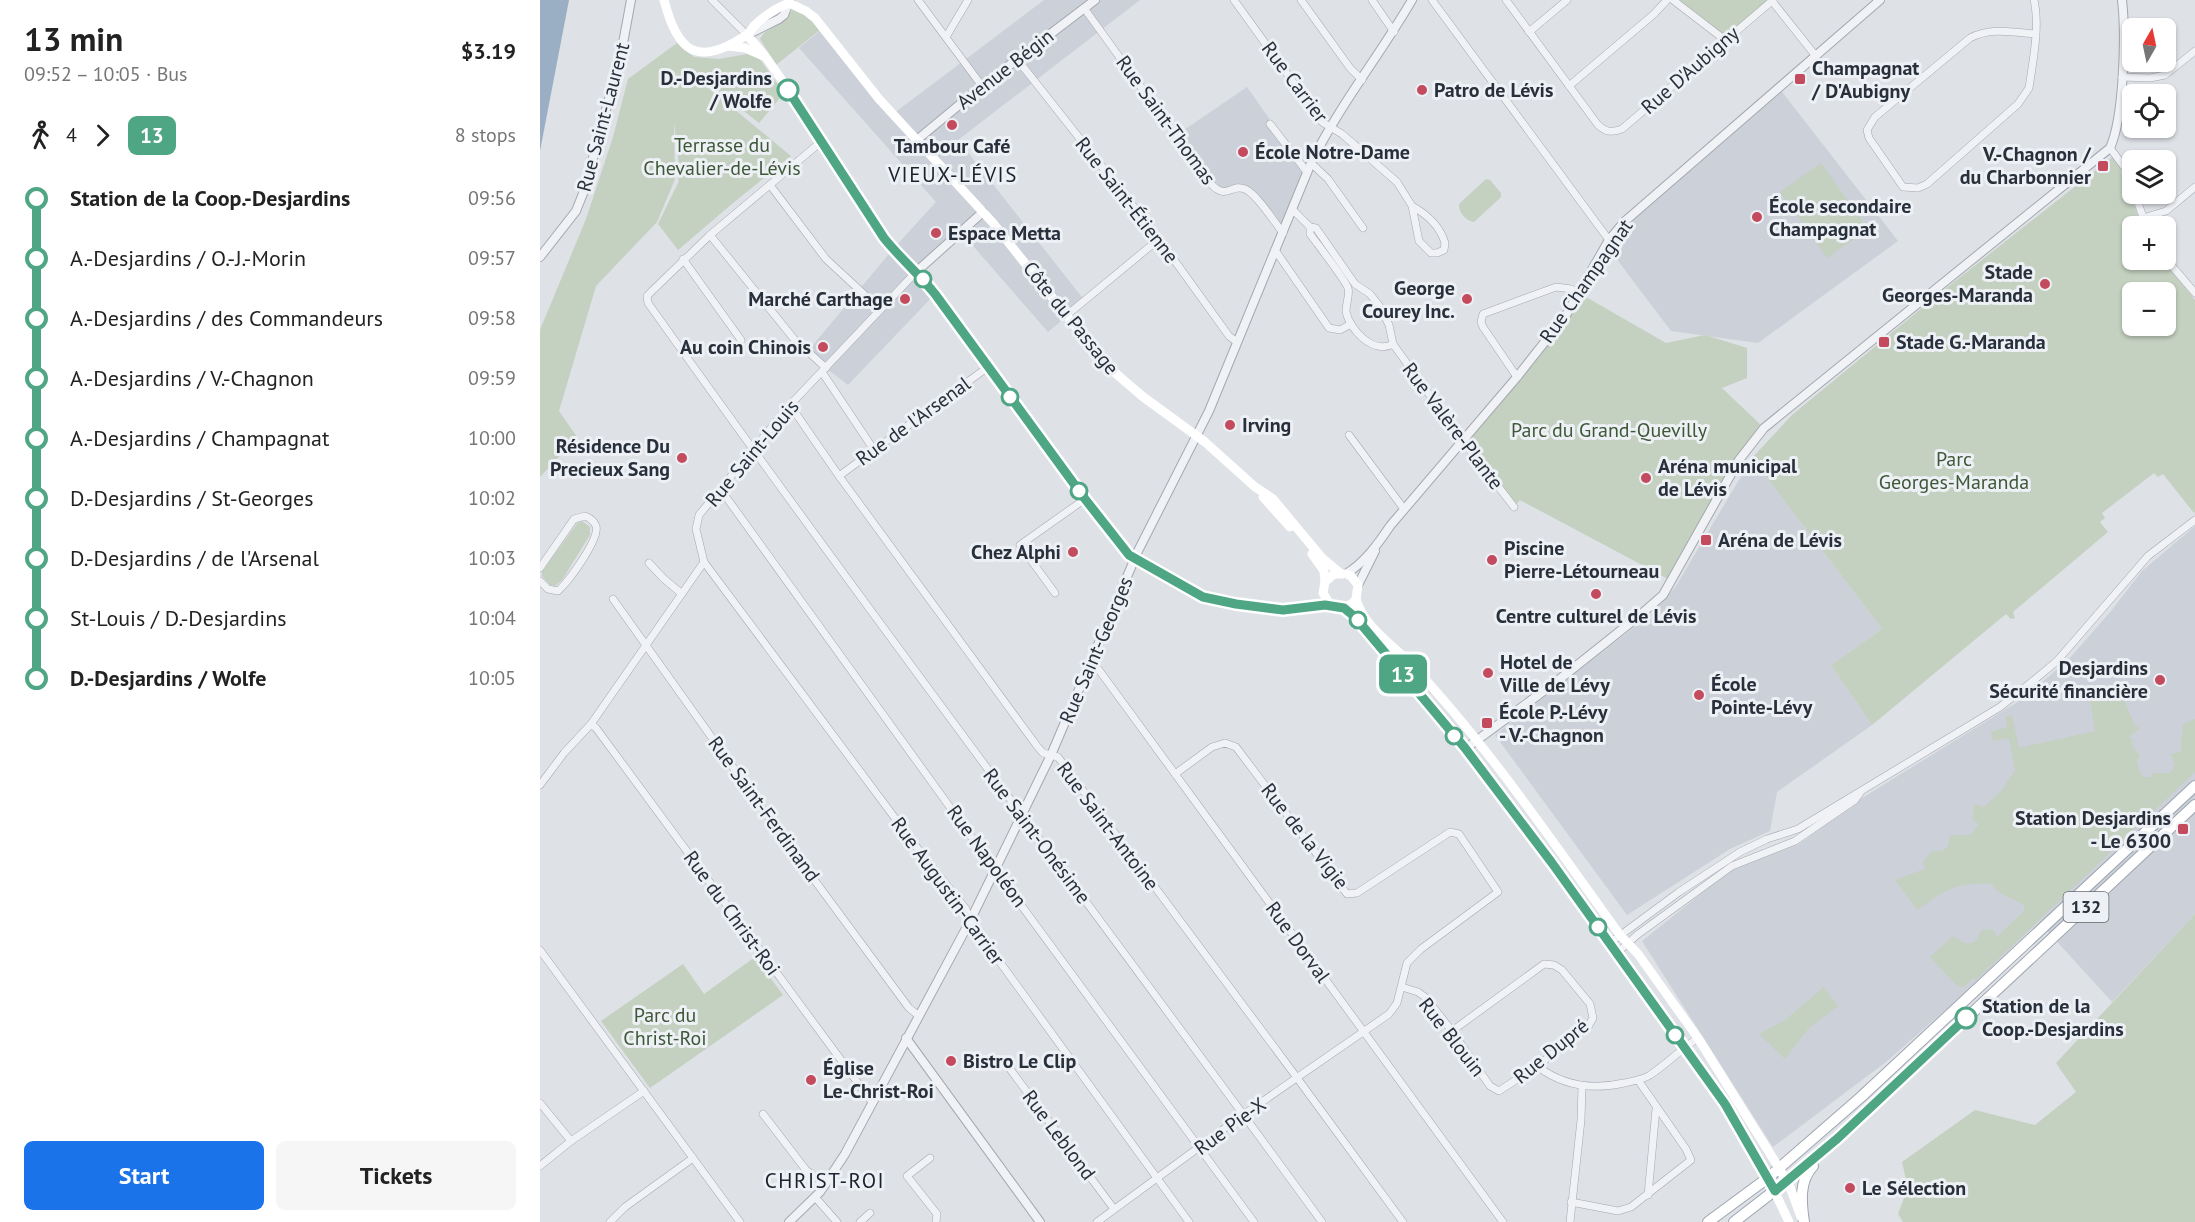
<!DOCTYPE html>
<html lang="en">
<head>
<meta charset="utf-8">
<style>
  body { margin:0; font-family:"PT Sans",sans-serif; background:#f6f6f6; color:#222; height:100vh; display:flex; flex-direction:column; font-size:22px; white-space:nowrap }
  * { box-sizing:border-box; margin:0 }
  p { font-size:20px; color:#767676 }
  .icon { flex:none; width:33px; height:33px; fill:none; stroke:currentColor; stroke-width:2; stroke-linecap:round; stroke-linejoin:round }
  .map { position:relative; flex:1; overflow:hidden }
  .details { display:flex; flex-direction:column; background:#fff; width:540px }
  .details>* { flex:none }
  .badge { padding:0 12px; border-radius:9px; font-size:21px; line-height:39px }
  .needle { width:39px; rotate:9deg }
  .fabs { position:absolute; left:1582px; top:18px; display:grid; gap:12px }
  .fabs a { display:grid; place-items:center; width:54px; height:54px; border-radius:9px; background:#fff; box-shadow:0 2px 4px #0004; font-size:30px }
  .map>.badge { position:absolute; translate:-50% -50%; box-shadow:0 0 0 3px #fff }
  .legs { display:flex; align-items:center; gap:9px; height:66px; padding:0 24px; font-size:20px }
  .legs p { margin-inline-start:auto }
  .summary { display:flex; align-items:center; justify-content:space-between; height:102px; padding:0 24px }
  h1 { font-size:33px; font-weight:600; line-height:45px }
  .button { display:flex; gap:12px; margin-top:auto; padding:12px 24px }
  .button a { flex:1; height:69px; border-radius:9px; background:#1a73e8; color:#fff; font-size:24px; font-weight:600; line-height:69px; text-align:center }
  .button a+a { background:#f6f6f6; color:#222 }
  ul { padding:0 24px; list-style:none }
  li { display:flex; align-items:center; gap:21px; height:60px; font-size:22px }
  li i { display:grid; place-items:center; width:9px; height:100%; margin:0 8px; background:currentColor }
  li i::after { content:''; width:15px; height:15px; margin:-8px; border:4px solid; border-radius:50%; background:#fff }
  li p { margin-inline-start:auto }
  li:first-child i { background:linear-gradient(#0000 50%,currentColor 0) }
  li:last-child i { background:linear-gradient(currentColor 50%,#0000 0) }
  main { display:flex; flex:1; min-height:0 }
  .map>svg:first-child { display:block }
  .built { fill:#ccd0d8 }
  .green { fill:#c4d0c0; fill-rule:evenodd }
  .water { fill:#9bafc4 }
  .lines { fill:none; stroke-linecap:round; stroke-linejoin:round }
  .minor-casing { stroke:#a4a8b0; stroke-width:8 }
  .tertiary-casing { stroke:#a4a8b0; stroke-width:10 }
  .primary-casing { stroke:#9ea6b1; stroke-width:12 }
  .minor { stroke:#f0f2f5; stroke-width:7 }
  .tertiary { stroke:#f0f2f5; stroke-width:8 }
  .secondary { stroke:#fff; stroke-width:9 }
  .primary { stroke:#fff; stroke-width:10 }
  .line-1-casing { stroke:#fff; stroke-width:14 }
  .line-1 { stroke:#4ea685; stroke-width:9 }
  .poi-dot { fill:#c34b5d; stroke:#edf0f4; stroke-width:2 }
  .stop-1-dot { fill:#fff; stroke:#4ea685; stroke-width:3 }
  .labels { text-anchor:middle; stroke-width:6; stroke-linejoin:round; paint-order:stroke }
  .shield { fill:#edf0f4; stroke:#636a73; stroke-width:1.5 }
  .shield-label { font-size:18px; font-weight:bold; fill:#28303c }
  .poi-label { font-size:20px; font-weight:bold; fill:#28303c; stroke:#edf0f4; text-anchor:start }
  .street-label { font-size:20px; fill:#28303c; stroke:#edf0f4 }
  .stop-label { font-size:20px; font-weight:bold; fill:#28303c; stroke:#edf0f4; text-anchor:end }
  .park-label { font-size:20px; fill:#3d5737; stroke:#edf0f4 }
  .neighbourhood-label { font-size:21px; letter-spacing:1.5px; fill:#1b212d; stroke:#edf0f4 }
</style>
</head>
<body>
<main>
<section class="details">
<div class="summary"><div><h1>13 min</h1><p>09:52 – 10:05 · Bus</p></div><b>$3.19</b></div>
<div class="legs"><svg class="icon" aria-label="walk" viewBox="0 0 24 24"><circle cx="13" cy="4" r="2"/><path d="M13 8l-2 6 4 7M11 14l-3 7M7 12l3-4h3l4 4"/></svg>4<svg class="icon" aria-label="forward" viewBox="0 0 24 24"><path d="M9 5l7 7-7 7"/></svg><b class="badge" style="background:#4ea685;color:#fff">13</b><p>8 stops</p></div>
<ul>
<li><i style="color:#4ea685"></i><b>Station de la Coop.-Desjardins</b><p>09:56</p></li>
<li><i style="color:#4ea685"></i><span>A.-Desjardins / O.-J.-Morin</span><p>09:57</p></li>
<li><i style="color:#4ea685"></i><span>A.-Desjardins / des Commandeurs</span><p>09:58</p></li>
<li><i style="color:#4ea685"></i><span>A.-Desjardins / V.-Chagnon</span><p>09:59</p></li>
<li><i style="color:#4ea685"></i><span>A.-Desjardins / Champagnat</span><p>10:00</p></li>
<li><i style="color:#4ea685"></i><span>D.-Desjardins / St-Georges</span><p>10:02</p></li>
<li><i style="color:#4ea685"></i><span>D.-Desjardins / de l'Arsenal</span><p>10:03</p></li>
<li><i style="color:#4ea685"></i><span>St-Louis / D.-Desjardins</span><p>10:04</p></li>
<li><i style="color:#4ea685"></i><b>D.-Desjardins / Wolfe</b><p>10:05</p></li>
</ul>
<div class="button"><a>Start</a><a>Tickets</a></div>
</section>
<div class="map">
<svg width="1655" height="1222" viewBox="0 0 1655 1222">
  <rect width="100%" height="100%" fill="#dee1e6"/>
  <g class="built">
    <path d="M504 0H600L418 140 545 301 508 332 421 232 377 272 395 294 308 385 286 368 268 351 353 249 396 202 259 48 283 28 353 114Z"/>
    <path d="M707 87 767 172 743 233 703 188 690 191 671 184 641 132Z"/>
    <path d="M1239 88 1358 241 1218 343 1131 331 1069 249 1115 193Z"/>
    <path d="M1212 458 1342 629 1291 665 1332 725 1237 792 1230 831 1190 849 1087 915 955 735 1114 612 1136 586Z"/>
    <path d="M1655 526V914L1572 1002 1499 922 1418 999 1346 1062 1233 1147 1102 941 1192 869 1259 844 1322 798 1484 698 1529 659 1571 611 1602 571Z"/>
  </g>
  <g class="green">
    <path d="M1133 0H1231L1185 40Z"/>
    <path d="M253 9 259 10 281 29 236 65 220 39 224 33 246 19Z"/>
    <path d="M137 43 154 57 179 59 207 54 219 58 244 93 219 123 166 81V86L251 156 193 203 138 250 118 224 139 181 137 176 140 175 134 122 135 179 117 222 56 286 19 411 37 437 0 477V330L46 219 73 137 88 79Z"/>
    <path d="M1575 155 1602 226H1593V260H1623L1655 300V512L1654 513 1623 474 1618 477 1614 473 1562 513 1565 518 1560 522 1568 532 1473 612 1475 618 1471 619 1466 614 1332 725 1291 665 1342 629 1212 458 1252 415 1400 293ZM1593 292H1626V326H1593Z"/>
    <path d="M1281 163 1328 229 1287 258 1240 192Z"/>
    <path d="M946 179 950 180 961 193V197L934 222C926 221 918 212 919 204Z"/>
    <path d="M1039 293 1126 343 1165 335 1207 348V378L1182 388 1224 428 1212 442 1132 581 980 500 974 507 922 440Z"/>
    <path d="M42 521 50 527V535L22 580 15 586 10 585 2 576V572L38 522Z"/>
    <path d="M1578 691 1583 697 1595 726 1600 728 1589 737 1593 741 1591 743 1600 757 1596 761 1602 777H1611L1612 773H1630L1635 765 1631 754 1642 752C1638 739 1645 735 1642 725L1655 719V772L1436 980 1433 978 1424 987 1417 986 1390 957 1413 936 1424 943H1434L1442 930 1452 929 1457 937 1484 911 1485 906C1472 897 1461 897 1451 884 1413 882 1407 890 1377 910L1355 880 1385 869 1383 862 1392 851H1401L1408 847 1410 835H1430L1439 824 1433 820 1434 804 1444 807 1461 791 1475 771 1469 738 1453 741 1451 732 1467 727 1465 717 1472 715 1479 748 1555 731 1550 699Z"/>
    <path d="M1655 914V1222H1363L1358 1214 1368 1188 1362 1162 1435 1110 1495 1125 1536 1092 1516 1063Z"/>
    <path d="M215 957 243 995 110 1088 61 1021 143 964 164 994Z"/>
    <path d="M1284 987 1298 1006 1268 1029 1245 1059 1219 1034 1245 1020Z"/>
  </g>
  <path class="water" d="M0 0H29L0 151Z"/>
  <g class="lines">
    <defs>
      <g id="minor">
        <path d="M172 0 207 35"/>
        <path d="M378 0 442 86"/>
        <path d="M694 0 782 122 802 134 857 182 872 206 879 241 891 253H897L904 250 905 243C900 226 888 215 872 206"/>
        <path d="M761 0 810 68 822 80"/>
        <path d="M832 0 854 32"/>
        <path d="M892 0 1069 240"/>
        <path d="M966 0 1058 125C1066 132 1071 133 1082 129L1233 0"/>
        <path d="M1133 0 1185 40"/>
        <path d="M1494 0C1500 27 1493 60 1489 88L1478 104 1387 184 1378 188 1363 187 1329 138 1327 130 1335 117 1430 38C1450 27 1473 32 1495 34"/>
        <path d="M1232 1 1275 55"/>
        <path d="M544 8 671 184C687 201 691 183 705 189 717 194 735 223 743 233"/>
        <path d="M989 32 1027 0"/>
        <path d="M406 37 428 0"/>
        <path d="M477 59 619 239 689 336 697 342"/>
        <path d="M1582 77 1610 78 1625 75 1655 51"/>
        <path d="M1029 86 1114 14 1127 0"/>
        <path d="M730 124 767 172"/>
        <path d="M282 141 170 235 112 291 107 296 108 303C328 612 558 915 782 1222"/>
        <path d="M1570 148 1588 172 1593 188"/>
        <path d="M771 163 788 179 823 228"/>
        <path d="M230 185 286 259 340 309"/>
        <path d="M1595 194 1606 226"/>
        <path d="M753 210 770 227 776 228 815 284 830 294 840 307 849 325 853 344 917 433 974 507"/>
        <path d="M1603 218 1626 211 1655 187"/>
        <path d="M770 227V234C778 245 804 278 808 288 810 294 806 304 806 311 809 330 834 355 853 344"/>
        <path d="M170 235 254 339 286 368"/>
        <path d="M735 250 789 328 800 330 811 324"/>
        <path d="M143 259 201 340"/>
        <path d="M1626 259 1655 293"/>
        <path d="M376 272 250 405 159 515 156 529 164 562 378 849 426 909 430 921 649 1222"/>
        <path d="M527 315 619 239"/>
        <path d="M282 372 334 450"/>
        <path d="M977 377 943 327 941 322 943 314 1016 287 1031 289 1039 293"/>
        <path d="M250 405 299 476 497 746 503 753 518 757 752 1071 863 1222"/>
        <path d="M809 435 864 509"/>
        <path d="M299 476 448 367"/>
        <path d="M181 490 456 871 714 1222"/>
        <path d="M109 563 123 578 142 594"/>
        <path d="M0 568 34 519 45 516C50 518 54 521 56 526 60 539 28 582 18 591L8 589 0 581"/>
        <path d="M515 593 480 545 545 499"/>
        <path d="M73 599 247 843 369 1008 379 1016"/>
        <path d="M552 663 559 670 963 1222"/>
        <path d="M51 724 56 728 332 1102"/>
        <path d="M0 785 24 753 51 724 164 562"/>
        <path d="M1070 943 1139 892 1200 852 1227 839 1258 829 1460 707 1488 685 1517 661 1608 556 1655 520"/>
        <path d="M0 950 200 1222"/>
        <path d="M1077 953 1097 935 1192 866 1255 841 1315 800 1320 793"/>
        <path d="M862 987 878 992 885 997 912 1031 950 1086 959 1091 997 1066 1048 1027 1053 1018 1050 1004 1022 970 1014 965 1004 964 912 1031"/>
        <path d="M464 1061 574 1209"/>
        <path d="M997 1066C1023 1086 1053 1090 1084 1083 1093 1081 1103 1080 1110 1075 1127 1064 1141 1049 1158 1038"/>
        <path d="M0 1103 31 1141"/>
        <path d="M223 1114 266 1170 286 1184"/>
        <path d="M390 1158 367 1176 397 1214 396 1222"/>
        <path d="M0 1166 31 1141 104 1091"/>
        <path d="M1108 1195 1116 1109"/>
        <path d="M275 1197 297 1222"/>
        <path d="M1031 1202 1078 1211 1091 1207 1151 1160 1146 1149 1098 1080"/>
        <path d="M70 1222 85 1207 153 1158"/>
        <path d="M320 1222 330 1213"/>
        <path d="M557 1222 703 1115 849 1014 857 1003 867 963 881 949 958 892 919 834 910 832 817 893 807 894 696 747 685 743 672 747 635 774"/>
        <path d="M1030 1222 1041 1120 1042 1086"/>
      </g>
      <g id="tertiary">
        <path d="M207 35 239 19 244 15 250 0"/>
        <path d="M378 139 442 86 555 0"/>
        <path d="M0 257 36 211 44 191 81 54 91 0"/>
        <path d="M376 272 443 212"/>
        <path d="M806 574C825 562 838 544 850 526L977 377 1026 315 1069 240 1084 222 1340 0"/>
        <path d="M818 585 835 551"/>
        <path d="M925 749 1016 682 1099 616 1123 595 1199 460 1224 428 1570 148C1584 117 1586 35 1582 0"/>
        <path d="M366 1038 500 1222"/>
        <path d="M249 1222 280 1192 305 1154 430 921 511 755 598 551 669 411 771 163C799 106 840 55 872 0"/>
      </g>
      <g id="primary">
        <path d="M1168 1222 1229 1177 1321 1097 1655 786"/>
        <path d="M1194 1222 1247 1181 1298 1138 1655 805"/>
        <path d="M1264 1222C1261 1202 1259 1181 1273 1166"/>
      </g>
    </defs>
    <use href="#minor" class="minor-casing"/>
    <use href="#tertiary" class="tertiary-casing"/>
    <use href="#primary" class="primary-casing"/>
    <use href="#minor" class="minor"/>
    <use href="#tertiary" class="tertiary"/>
    <g class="secondary">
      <path d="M124 0C137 51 156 68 205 36 209 34 211 30 214 26 224 16 236 8 249 3L266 11 275 18 339 99 453 223 566 365 602 396 665 442 714 486 733 499 782 558 800 573"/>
      <path d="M207 35 225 56 269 119 344 238C360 258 379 274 395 294L545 499 589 555 654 593 696 604 743 610 780 604 804 608 813 603 816 599 818 585 811 576 806 574H794L785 582 783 593 791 606"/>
      <path d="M188 46 205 48 223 56"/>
      <path d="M723 497 750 527"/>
      <path d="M772 554 784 571 785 582"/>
      <path d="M816 599C824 628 855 646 874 667 951 750 1014 844 1080 935L1098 954 1158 1038 1239 1168 1250 1187 1261 1217"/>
      <path d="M804 608 833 637 923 747 1012 863 1185 1104 1224 1169 1249 1222"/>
    </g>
    <use href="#primary" class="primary"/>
  </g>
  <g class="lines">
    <defs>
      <path id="line-1" d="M248 90 344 238C360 258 379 274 395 294L545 499 589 555 663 597 696 604 743 610 785 605 804 608 815 617 925 748 1012 863 1185 1104 1235 1191 1298 1138 1426 1018"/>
    </defs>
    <use href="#line-1" class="line-1-casing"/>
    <use href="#line-1" class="line-1"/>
  </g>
  <g class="poi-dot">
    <rect x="1254" y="73" width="12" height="12" rx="3"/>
    <circle cx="882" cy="90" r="6"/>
    <circle cx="412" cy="125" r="6"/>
    <circle cx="703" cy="152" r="6"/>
    <rect x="1557" y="160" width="12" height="12" rx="3"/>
    <circle cx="1217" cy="217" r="6"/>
    <circle cx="396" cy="233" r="6"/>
    <circle cx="1505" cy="284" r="6"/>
    <circle cx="365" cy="299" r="6"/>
    <circle cx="927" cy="299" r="6"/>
    <rect x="1338" y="336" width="12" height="12" rx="3"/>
    <circle cx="283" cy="347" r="6"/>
    <circle cx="690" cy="425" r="6"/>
    <circle cx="142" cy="458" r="6"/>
    <circle cx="1106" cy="478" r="6"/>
    <rect x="1160" y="534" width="12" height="12" rx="3"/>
    <circle cx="533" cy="552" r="6"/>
    <circle cx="952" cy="560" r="6"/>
    <circle cx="1056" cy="594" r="6"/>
    <circle cx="948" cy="673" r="6"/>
    <circle cx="1620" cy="680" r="6"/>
    <circle cx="1159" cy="695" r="6"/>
    <rect x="941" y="717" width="12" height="12" rx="3"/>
    <rect x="1637" y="823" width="12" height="12" rx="3"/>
    <circle cx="411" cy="1061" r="6"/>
    <circle cx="271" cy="1080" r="6"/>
    <circle cx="1310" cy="1188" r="6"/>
  </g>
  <g class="stop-1-dot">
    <circle cx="248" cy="90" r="10"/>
    <circle cx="383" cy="279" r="8"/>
    <circle cx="470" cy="397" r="8"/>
    <circle cx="539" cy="491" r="8"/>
    <circle cx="818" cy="620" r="8"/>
    <circle cx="914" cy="736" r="8"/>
    <circle cx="1058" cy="927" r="8"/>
    <circle cx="1426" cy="1018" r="10"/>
    <circle cx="1135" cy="1035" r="8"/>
  </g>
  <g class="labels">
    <rect class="shield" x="1523.5" y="892" width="45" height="30" rx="4.5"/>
    <g class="shield-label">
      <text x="1546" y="913">132</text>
    </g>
    <g class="poi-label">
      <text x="1272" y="75">Champagnat<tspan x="1272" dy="23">/ D'Aubigny</tspan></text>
      <text x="894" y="97">Patro de Lévis</text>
      <text x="412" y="153" text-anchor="middle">Tambour Café</text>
      <text x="715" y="159">École Notre-Dame</text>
      <text x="1551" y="161" text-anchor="end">V.-Chagnon /<tspan x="1551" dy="23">du Charbonnier</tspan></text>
      <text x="1229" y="213">École secondaire<tspan x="1229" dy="23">Champagnat</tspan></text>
      <text x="408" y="240">Espace Metta</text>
      <text x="1493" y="279" text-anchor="end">Stade<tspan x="1493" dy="23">Georges-Maranda</tspan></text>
      <text x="915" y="295" text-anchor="end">George<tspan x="915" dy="23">Courey Inc.</tspan></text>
      <text x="353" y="306" text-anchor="end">Marché Carthage</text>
      <text x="1356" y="349">Stade G.-Maranda</text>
      <text x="271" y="354" text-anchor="end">Au coin Chinois</text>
      <text x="702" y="432">Irving</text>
      <text x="130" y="453" text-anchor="end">Résidence Du<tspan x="130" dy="23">Precieux Sang</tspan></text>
      <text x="1118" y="473">Aréna municipal<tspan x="1118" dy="23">de Lévis</tspan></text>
      <text x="1178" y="547">Aréna de Lévis</text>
      <text x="964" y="555">Piscine<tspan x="964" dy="23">Pierre-Létourneau</tspan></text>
      <text x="521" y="559" text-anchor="end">Chez Alphi</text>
      <text x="1056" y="623" text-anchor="middle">Centre culturel de Lévis</text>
      <text x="960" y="669">Hotel de<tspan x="960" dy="23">Ville de Lévy</tspan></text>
      <text x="1608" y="675" text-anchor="end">Desjardins<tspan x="1608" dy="23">Sécurité financière</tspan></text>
      <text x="1171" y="691">École<tspan x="1171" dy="23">Pointe-Lévy</tspan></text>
      <text x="959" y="719">École P.-Lévy<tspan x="959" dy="23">- V.-Chagnon</tspan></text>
      <text x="1631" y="825" text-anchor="end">Station Desjardins<tspan x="1631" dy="23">- Le 6300</tspan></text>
      <text x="423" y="1068">Bistro Le Clip</text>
      <text x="283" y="1075">Église<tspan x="283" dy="23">Le-Christ-Roi</tspan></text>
      <text x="1322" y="1195">Le Sélection</text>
    </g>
    <g class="street-label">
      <text transform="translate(465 69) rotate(-38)" y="7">Avenue Bégin</text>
      <text transform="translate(1150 70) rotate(-41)" y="7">Rue D'Aubigny</text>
      <text transform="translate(755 82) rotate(53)" y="7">Rue Carrier</text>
      <text transform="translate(63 117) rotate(-75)" y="7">Rue Saint-Laurent</text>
      <text transform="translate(626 120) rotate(54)" y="7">Rue Saint-Thomas</text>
      <text transform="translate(587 200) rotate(52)" y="7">Rue Saint-Étienne</text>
      <text transform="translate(1046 281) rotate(-55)" y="7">Rue Champagnat</text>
      <text transform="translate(531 318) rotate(51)" y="7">Côte du Passage</text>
      <text transform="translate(373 421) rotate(-36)" y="7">Rue de l'Arsenal</text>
      <text transform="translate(913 426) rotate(53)" y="7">Rue Valère-Plante</text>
      <text transform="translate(212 453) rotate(-50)" y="7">Rue Saint-Louis</text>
      <text transform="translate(556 650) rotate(-67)" y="7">Rue Saint-Georges</text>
      <text transform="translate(224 809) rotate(54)" y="7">Rue Saint-Ferdinand</text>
      <text transform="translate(568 826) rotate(53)" y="7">Rue Saint-Antoine</text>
      <text transform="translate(497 836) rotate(53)" y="7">Rue Saint-Onésime</text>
      <text transform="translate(765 836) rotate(52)" y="7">Rue de la Vigie</text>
      <text transform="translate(447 856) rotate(54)" y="7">Rue Napoléon</text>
      <text transform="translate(408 891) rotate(54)" y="7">Rue Augustin-Carrier</text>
      <text transform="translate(192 913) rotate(54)" y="7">Rue du Christ-Roi</text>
      <text transform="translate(758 942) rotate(54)" y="7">Rue Dorval</text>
      <text transform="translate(912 1037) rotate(52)" y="7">Rue Blouin</text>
      <text transform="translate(1011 1051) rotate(-39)" y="7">Rue Dupré</text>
      <text transform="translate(690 1126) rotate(-36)" y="7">Rue Pie-X</text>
      <text transform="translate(519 1135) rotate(53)" y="7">Rue Leblond</text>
    </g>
    <g class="stop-label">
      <text x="232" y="85">D.-Desjardins<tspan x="232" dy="23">/ Wolfe</tspan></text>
      <text x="1442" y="1013" text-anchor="start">Station de la<tspan x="1442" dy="23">Coop.-Desjardins</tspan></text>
    </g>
    <g class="park-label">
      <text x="182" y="152">Terrasse du<tspan x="182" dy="23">Chevalier-de-Lévis</tspan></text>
      <text x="1069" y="437">Parc du Grand-Quevilly</text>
      <text x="1414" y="466">Parc<tspan x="1414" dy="23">Georges-Maranda</tspan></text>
      <text x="125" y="1022">Parc du<tspan x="125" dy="23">Christ-Roi</tspan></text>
    </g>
    <g class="neighbourhood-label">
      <text x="413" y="182">VIEUX-LÉVIS</text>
      <text x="285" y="1188">CHRIST-ROI</text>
    </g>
  </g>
</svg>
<div class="fabs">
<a><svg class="needle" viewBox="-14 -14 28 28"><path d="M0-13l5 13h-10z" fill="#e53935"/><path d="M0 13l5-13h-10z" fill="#767676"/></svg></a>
<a><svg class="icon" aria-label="locate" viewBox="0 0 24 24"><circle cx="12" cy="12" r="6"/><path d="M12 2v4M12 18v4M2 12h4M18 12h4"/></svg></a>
<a><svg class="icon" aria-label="layers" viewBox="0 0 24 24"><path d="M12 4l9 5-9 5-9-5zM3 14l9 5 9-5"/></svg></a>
<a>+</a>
<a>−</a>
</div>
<b class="badge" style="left:863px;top:674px;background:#4ea685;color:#fff">13</b>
</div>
</main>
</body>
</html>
